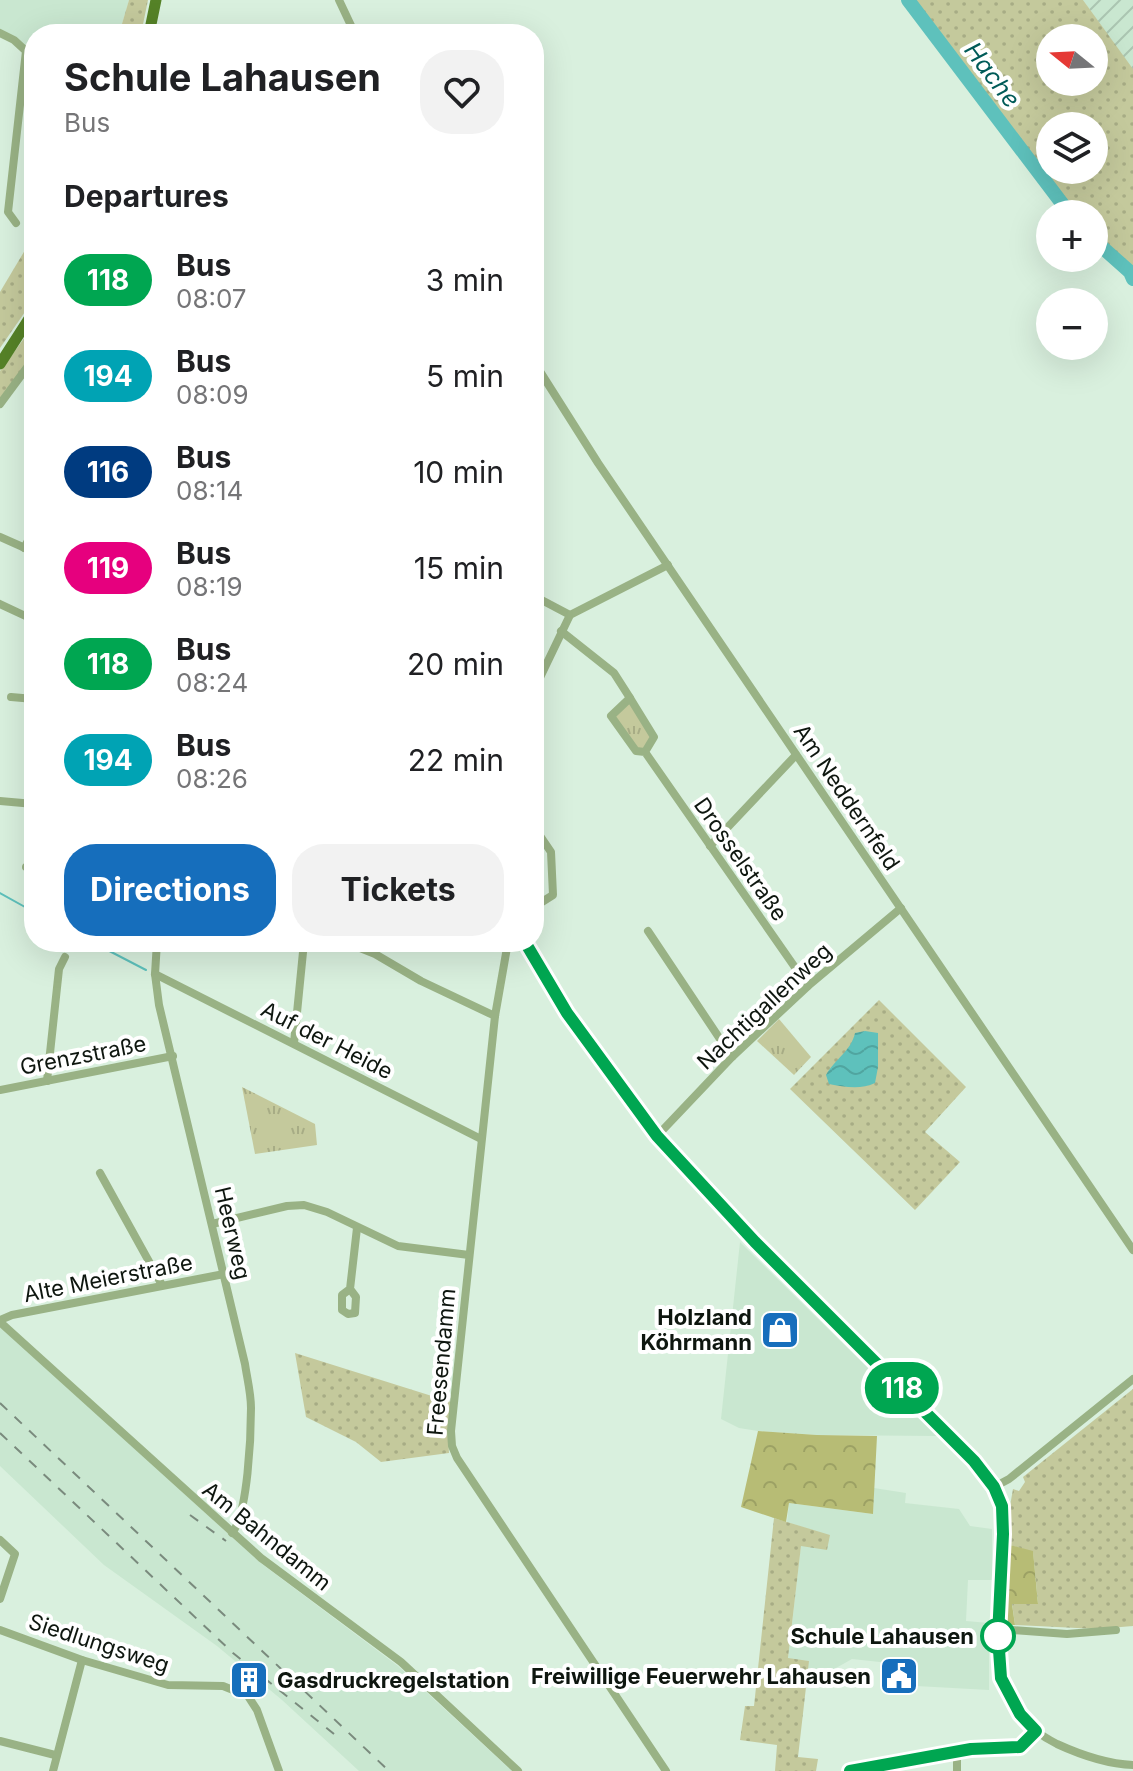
<!DOCTYPE html>
<html lang="en">
<head>
<meta charset="utf-8">
<style>
  body { margin:0; font-family:Inter,sans-serif; background:#f2f2f2; color:#202124; height:100vh; display:flex; flex-direction:column; font-size:30px; white-space:nowrap }
  * { box-sizing:border-box; margin:0 }
  p { font-size:26px; color:#757577 }
  .icon { flex:none; width:44px; height:44px; fill:none; stroke:currentColor; stroke-width:2; stroke-linecap:round; stroke-linejoin:round }
  .map { position:relative; flex:1; overflow:hidden }
  .panel { position:absolute; left:24px; top:24px; width:520px; height:928px; display:flex; flex-direction:column; background:#fff; border-radius:32px; box-shadow:0 8px 32px #0002 }
  .panel>* { flex:none }
  .badge { padding:0 16px; border-radius:26px; font-size:28px; line-height:52px }
  .needle { width:52px; rotate:288deg }
  .fabs { position:absolute; left:1036px; top:24px; display:grid; gap:16px }
  .fabs a { display:grid; place-items:center; width:72px; height:72px; border-radius:50%; background:#fff; box-shadow:0 8px 32px #0002; font-size:40px }
  .map>.badge { position:absolute; translate:-50% -50%; box-shadow:0 0 0 4px #fff }
  h2 { padding:0 40px; font-size:30px; line-height:72px }
  .round { display:grid; place-items:center; flex:none; width:84px; height:84px; border-radius:32px; background:#f2f2f2 }
  .summary { display:flex; align-items:center; justify-content:space-between; height:136px; padding:0 40px }
  h1 { font-size:38px; font-weight:700; line-height:60px }
  .primary-button { display:flex; gap:16px; margin-top:auto; padding:16px 40px }
  .primary-button a { flex:1; height:92px; border-radius:32px; background:#166ebc; color:#fff; font-size:32px; font-weight:700; line-height:92px; text-align:center }
  .primary-button a+a { background:#f2f2f2; color:#202124 }
  ul { padding:0; list-style:none }
  li { display:flex; align-items:center; gap:24px; height:96px; padding:0 40px }
  li div { flex:1 }
  li b { display:block; font-size:30px }
  li em { font-style:normal }
  li .badge { min-width:88px; font-weight:700; text-align:center }
  .map>svg:first-child { display:block }
  .built { fill:#c9e7d0 }
  .industrial { fill:url(#industrial-furrows) }
  .grass { fill:url(#grass-dots); fill-rule:evenodd }
  .forest { fill:url(#forest-crowns) }
  .park { fill:url(#park-tufts) }
  .water { fill:url(#water-waves) }
  .lines { fill:none; stroke-linecap:round; stroke-linejoin:round }
  .stream { stroke:#5ec1bc; stroke-width:2 }
  .river { stroke:#5ec1bc; stroke-width:14 }
  .minor { stroke:#99b285; stroke-width:8 }
  .major { stroke:#558227; stroke-width:11 }
  .rail { stroke:#7a8a7d; stroke-width:2; stroke-dasharray:10 10; stroke-linecap:butt }
  .line-casing { stroke:#fff; stroke-width:18 }
  .line { stroke:#00a651; stroke-width:12 }
  .stop-dot { fill:#fff; stroke:#00a651; stroke-width:4 }
  .labels { text-anchor:middle; stroke-width:8; stroke-linejoin:round; paint-order:stroke }
  .street-label { font-size:22px; fill:#0e160f; stroke:#fff }
  .poi-label { font-size:22px; font-weight:bold; fill:#0e160f; stroke:#fff; text-anchor:end }
  .stop-label { font-size:22px; font-weight:bold; fill:#0e160f; stroke:#fff; text-anchor:end }
  .water-label { font-size:24px; font-style:italic; fill:#005b58; stroke:#fff }
</style>
</head>
<body>
<div class="map">
<svg width="1133" height="1771" viewBox="0 0 1133 1771">
  <defs>
    <pattern id="industrial-furrows" width="10" height="10" patternUnits="userSpaceOnUse" patternTransform="scale(2)"><rect width="10" height="10" fill="#c9e7d0"/><path d="M-1 1l2-2M0 10L10 0M9 11l2-2" fill="none" stroke="#abc5b1"/></pattern>
    <pattern id="grass-dots" width="8" height="8" patternUnits="userSpaceOnUse" patternTransform="scale(2)"><rect width="8" height="8" fill="#c4c99c"/><path d="M2 2h.1M6 6h.1" fill="none" stroke="#a7ac85" stroke-width="1.8" stroke-linecap="round"/></pattern>
    <pattern id="forest-crowns" width="20" height="18" patternUnits="userSpaceOnUse" patternTransform="scale(2)"><rect width="20" height="18" fill="#b7bc75"/><path d="M2 6a3 3 0 1 1 6 0M12 15a3 3 0 1 1 6 0" fill="none" stroke="#9ca164"/></pattern>
    <pattern id="park-tufts" width="24" height="20" patternUnits="userSpaceOnUse" patternTransform="scale(2)"><rect width="24" height="20" fill="#c4c99c"/><path d="M3 7l-1-3M5 7V3M7 7l1-3M15 17l-1-3M17 17v-4M19 17l1-3" fill="none" stroke="#a7ac85"/></pattern>
    <pattern id="water-waves" width="16" height="10" patternUnits="userSpaceOnUse" patternTransform="scale(2)"><rect width="16" height="10" fill="#5ec1bc"/><path d="M0 5q4-4 8 0t8 0" fill="none" stroke="#50a5a0"/></pattern>
  </defs>
  <rect width="100%" height="100%" fill="#d9f0de"/>
  <g class="built">
    <path d="M0 0H129L119 34H34V50L0 33Z"/>
    <path d="M740 1242 937 1436 817 1435 758 1431 739 1428 721 1419Z"/>
    <path d="M0 1327 262 1564 398 1666 512 1771H359L282 1700 217 1646 104 1565 0 1466Z"/>
    <path d="M874 1488 906 1493 905 1503 959 1509 970 1526 992 1529V1580H968L966 1621 989 1623V1690L916 1686 917 1666 852 1659 827 1673 808 1671V1661L788 1659 801 1545 830 1536 787 1522 789 1503 873 1514Z"/>
  </g>
  <path class="industrial" d="M1083 0H1133V69L1132 70Z"/>
  <g class="grass">
    <path d="M129 0H148L141 34H119Z"/>
    <path d="M913 0H1083L1133 69V268L1094 233V214H1076ZM1094 38V82H1050V38ZM1094 126V170H1050V126Z"/>
    <path d="M34 235V299L0 348V292Z"/>
    <path d="M34 325V355L0 400V371Z"/>
    <path d="M879 1000 966 1087 925 1132 960 1162 915 1210 790 1089Z"/>
    <path d="M295 1353 451 1402 448 1436 449 1453 381 1462 356 1442 306 1417Z"/>
    <path d="M1133 1389V1626L1097 1629 1015 1625 1012 1603H1038L1033 1552 1010 1545V1506L1013 1489 1019 1491 1025 1482 1023 1477Z"/>
    <path d="M774 1518 830 1535 827 1550 801 1546 788 1658 809 1661 798 1757 818 1759 816 1771H775L777 1745 740 1740 745 1706H754Z"/>
  </g>
  <g class="forest">
    <path d="M758 1431 817 1435 877 1436 873 1514 789 1503 786 1522 741 1507Z"/>
    <path d="M1010 1545 1033 1551 1038 1604H1012L1015 1625H1008L1005 1611Z"/>
  </g>
  <g class="park">
    <path d="M630 701 653 737 645 750 637 749 613 717Z"/>
    <path d="M779 1019 811 1057 794 1075 757 1041Z"/>
    <path d="M242 1087 315 1124 317 1145 255 1154Z"/>
  </g>
  <path class="water" d="M865 1031 878 1033V1067L875 1083C861 1090 844 1087 829 1084L826 1075C835 1059 851 1051 855 1033Z"/>
  <g class="lines">
    <g class="stream">
      <path d="M0 893 34 912"/>
      <path d="M92 942 146 970"/>
    </g>
    <g class="river">
      <path d="M908 0 1070 214"/>
      <path d="M1094 240 1130 272 1133 279"/>
    </g>
    <g class="minor">
      <path d="M339 0 355 34"/>
      <path d="M0 33 14 40 26 51 8 212 16 223"/>
      <path d="M534 362 598 463 1133 1250"/>
      <path d="M0 404 34 358"/>
      <path d="M0 537 34 552"/>
      <path d="M24 548 34 530"/>
      <path d="M534 596 570 615"/>
      <path d="M0 604 34 620"/>
      <path d="M561 631 614 673 630 698"/>
      <path d="M534 690 570 615 668 565"/>
      <path d="M11 697 34 699"/>
      <path d="M645 752 654 737 630 698 611 716 636 751 645 752 808 986"/>
      <path d="M0 801 34 804"/>
      <path d="M534 827 551 852 553 895 534 907"/>
      <path d="M710 846 796 755"/>
      <path d="M26 867 34 868"/>
      <path d="M648 931 732 1057"/>
      <path d="M157 942 155 974 159 1005 245 1364C247 1378 251 1393 251 1408 251 1434 248 1514 232 1533"/>
      <path d="M345 942 375 954 421 981 495 1016"/>
      <path d="M508 942 495 1016 451 1431 452 1446 457 1458 666 1771"/>
      <path d="M525 942 567 1013 657 1136 775 1261 974 1461C985 1475 999 1490 1002 1508 1016 1587 961 1697 1057 1744 1081 1755 1106 1764 1133 1765"/>
      <path d="M155 974 481 1139"/>
      <path d="M294 1043 304 942"/>
      <path d="M47 1081 59 969 65 957"/>
      <path d="M0 1090 173 1056"/>
      <path d="M657 1136 732 1057 808 986 901 908"/>
      <path d="M100 1173 162 1285"/>
      <path d="M212 1224 287 1206 304 1205 327 1212 398 1246 469 1255"/>
      <path d="M350 1289 342 1295V1310L348 1314 355 1313 356 1297 350 1289 357 1228"/>
      <path d="M0 1320 12 1315 224 1274"/>
      <path d="M0 1322 261 1558 401 1662 518 1771"/>
      <path d="M994 1487 1009 1479 1133 1379"/>
      <path d="M0 1540 15 1554 0 1599"/>
      <path d="M999 1629 1067 1634 1116 1630"/>
      <path d="M0 1630 82 1660 168 1685 223 1686 248 1696 257 1710 279 1771"/>
      <path d="M0 1741 55 1755"/>
      <path d="M957 1752V1771"/>
      <path d="M53 1771 82 1660"/>
      <path d="M850 1771 971 1749 1020 1747 1036 1731"/>
    </g>
    <g class="major">
      <path d="M149 34 156 0"/>
      <path d="M0 364 34 311"/>
    </g>
    <g class="rail">
      <path d="M0 1403 389 1771"/>
      <path d="M0 1433 233 1653 334 1734"/>
      <path d="M190 1515 226 1541"/>
    </g>
  </g>
  <g class="lines">
    <defs>
      <path id="line" d="M525 942 567 1013 657 1136 755 1242 974 1461 994 1487 1002 1506 1003 1534 998 1636 1001 1678 1020 1714 1036 1731 1020 1747 971 1749 850 1771"/>
    </defs>
    <use href="#line" class="line-casing"/>
    <use href="#line" class="line"/>
  </g>
  <defs>
    <symbol id="shop-square" viewBox="-11 -11 22 22"><rect x="-9" y="-9" width="18" height="18" rx="4" fill="#166ebc" stroke="#fff"/><path d="M-5-2.5h2.3a2.7 3.5 0 0 1 5.4 0H5L5.5 6h-11ZM-1.5-2.5h3a1.5 2.3 0 0 0-3 0Z" fill="#fff"/></symbol>
    <symbol id="civic-square" viewBox="-11 -11 22 22"><rect x="-9" y="-9" width="18" height="18" rx="4" fill="#166ebc" stroke="#fff"/><path d="M-.6-6.5H3V-4.5H.6V-3L4-1V1h2V6H-6V1h2V-1L-.6-3ZM-1.2 2.5V6h2.4V2.5Z" fill="#fff"/></symbol>
    <symbol id="building-square" viewBox="-11 -11 22 22"><rect x="-9" y="-9" width="18" height="18" rx="4" fill="#166ebc" stroke="#fff"/><path d="M-4-6H4V6H1V3H-1V6H-4ZM-2.5-4.3h1.7v1.8h-1.7ZM.8-4.3h1.7v1.8H.8ZM-2.5-1h1.7V.8h-1.7ZM.8-1h1.7V.8H.8Z" fill="#fff"/></symbol>
  </defs>
  <g fill-rule="evenodd">
    <use href="#shop-square" x="758" y="1308" width="44" height="44"/>
    <use href="#civic-square" x="877" y="1654" width="44" height="44"/>
    <use href="#building-square" x="227" y="1658" width="44" height="44"/>
  </g>
  <circle class="stop-dot" cx="998" cy="1636" r="16"/>
  <g class="labels">
    <g class="street-label">
      <text transform="translate(847 797) rotate(56)" y="8">Am Neddernfeld</text>
      <text transform="translate(741 859) rotate(55)" y="8">Drosselstraße</text>
      <text transform="translate(764 1006) rotate(-43)" y="8">Nachtigallenweg</text>
      <text transform="translate(327 1040) rotate(27)" y="8">Auf der Heide</text>
      <text transform="translate(83 1055) rotate(-11)" y="8">Grenzstraße</text>
      <text transform="translate(233 1233) rotate(77)" y="8">Heerweg</text>
      <text transform="translate(108 1278) rotate(-11)" y="8">Alte Meierstraße</text>
      <text transform="translate(441 1362) rotate(-85)" y="8">Freesendamm</text>
      <text transform="translate(267 1536) rotate(39)" y="8">Am Bahndamm</text>
      <text transform="translate(99 1643) rotate(18)" y="8">Siedlungsweg</text>
    </g>
    <g class="poi-label">
      <text x="752" y="1325">Holzland<tspan x="752" dy="25">Köhrmann</tspan></text>
      <text x="871" y="1684">Freiwillige Feuerwehr Lahausen</text>
      <text x="277" y="1688" text-anchor="start">Gasdruckregelstation</text>
    </g>
    <g class="stop-label">
      <text x="974" y="1644">Schule Lahausen</text>
    </g>
    <g class="water-label">
      <text transform="translate(992 75) rotate(53)" y="8">Hache</text>
    </g>
  </g>
</svg>
<div class="fabs">
<a><svg class="needle" viewBox="-14 -14 28 28"><path d="M0-13l5 13h-10z" fill="#e53935"/><path d="M0 13l5-13h-10z" fill="#757577"/></svg></a>
<a><svg class="icon" aria-label="layers" viewBox="0 0 24 24"><path d="M12 4l9 5-9 5-9-5zM3 14l9 5 9-5"/></svg></a>
<a>+</a>
<a>−</a>
</div>
<b class="badge" style="left:902px;top:1388px;background:#00a651;color:#fff">118</b>
<section class="panel">
<div class="summary"><div><h1>Schule Lahausen</h1><p>Bus</p></div><a class="round"><svg class="icon" aria-label="heart" viewBox="0 0 24 24"><path d="M12 20l-8-8c-3-5 5-10 8-4 3-6 11-1 8 4z"/></svg></a></div>
<h2>Departures</h2>
<ul>
<li><span class="badge" style="background:#00a651;color:#fff">118</span><div><b>Bus</b><p>08:07</p></div><em>3 min</em></li>
<li><span class="badge" style="background:#00a3b4;color:#fff">194</span><div><b>Bus</b><p>08:09</p></div><em>5 min</em></li>
<li><span class="badge" style="background:#003b80;color:#fff">116</span><div><b>Bus</b><p>08:14</p></div><em>10 min</em></li>
<li><span class="badge" style="background:#e6007e;color:#fff">119</span><div><b>Bus</b><p>08:19</p></div><em>15 min</em></li>
<li><span class="badge" style="background:#00a651;color:#fff">118</span><div><b>Bus</b><p>08:24</p></div><em>20 min</em></li>
<li><span class="badge" style="background:#00a3b4;color:#fff">194</span><div><b>Bus</b><p>08:26</p></div><em>22 min</em></li>
</ul>
<div class="primary-button"><a>Directions</a><a>Tickets</a></div>
</section>
</div>
</body>
</html>
